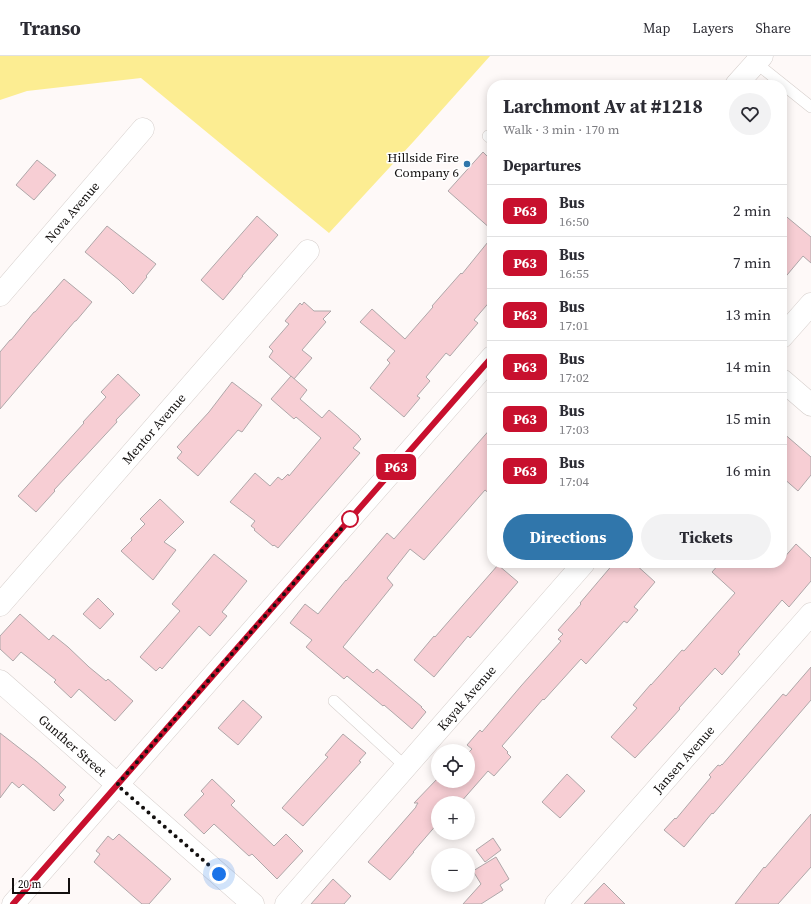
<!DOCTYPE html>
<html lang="en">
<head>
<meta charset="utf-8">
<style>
  body { margin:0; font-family:"Source Serif 4",serif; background:#f2f2f3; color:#2b2b33; height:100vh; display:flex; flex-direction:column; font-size:15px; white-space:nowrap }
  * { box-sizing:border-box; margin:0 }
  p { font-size:13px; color:#7c7c81 }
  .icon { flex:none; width:22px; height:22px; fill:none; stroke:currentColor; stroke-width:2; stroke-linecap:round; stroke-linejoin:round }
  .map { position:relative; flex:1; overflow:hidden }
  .panel { position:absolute; left:487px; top:24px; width:300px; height:488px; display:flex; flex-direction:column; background:#fff; border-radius:16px; box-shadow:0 2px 10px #0003 }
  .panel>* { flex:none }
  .badge { padding:0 8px; border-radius:6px; font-size:14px; line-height:26px }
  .buttons { position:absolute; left:431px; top:688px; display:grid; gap:8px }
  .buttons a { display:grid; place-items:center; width:44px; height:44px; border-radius:50%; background:#fff; box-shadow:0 2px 10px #0003; font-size:20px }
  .scale { position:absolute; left:12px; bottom:10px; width:58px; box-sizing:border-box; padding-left:4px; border:2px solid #13100f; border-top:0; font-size:11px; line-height:14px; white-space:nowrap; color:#13100f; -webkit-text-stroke:3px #fff; paint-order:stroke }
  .you { position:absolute; width:20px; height:20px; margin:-10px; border:3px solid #fff; border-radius:50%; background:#1a73e8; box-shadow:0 0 0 6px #1a73e833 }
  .map>.badge { position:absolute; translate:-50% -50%; box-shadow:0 0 0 2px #fff }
  h2 { padding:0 16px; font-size:15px; line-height:36px }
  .round { display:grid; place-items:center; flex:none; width:42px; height:42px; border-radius:21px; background:#f2f2f3 }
  .head { display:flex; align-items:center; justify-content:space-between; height:68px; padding:0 16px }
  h1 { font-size:19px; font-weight:700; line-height:30px }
  .primary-button { display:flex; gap:8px; margin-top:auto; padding:8px 16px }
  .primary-button a { flex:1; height:46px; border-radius:24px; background:#3076ab; color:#fff; font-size:16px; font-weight:700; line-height:46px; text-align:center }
  .primary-button a+a { background:#f2f2f3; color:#2b2b33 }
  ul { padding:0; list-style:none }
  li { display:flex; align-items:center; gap:12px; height:52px; padding:0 16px; border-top:1px solid #e1e1e2 }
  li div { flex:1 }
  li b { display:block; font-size:15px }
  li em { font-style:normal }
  li .badge { min-width:44px; font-weight:700; text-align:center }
  header { display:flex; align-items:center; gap:24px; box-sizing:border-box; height:56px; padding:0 20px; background:#fff; border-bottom:1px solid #e1e1e2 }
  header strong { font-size:19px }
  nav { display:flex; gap:22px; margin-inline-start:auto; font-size:14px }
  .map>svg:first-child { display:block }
  .green { fill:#fced92 }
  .building { fill:#f7ced4; stroke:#afa7a9 }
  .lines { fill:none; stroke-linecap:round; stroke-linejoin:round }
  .service-casing { stroke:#d6cfcc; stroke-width:12 }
  .minor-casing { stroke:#d6cfcc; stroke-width:23 }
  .tertiary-casing { stroke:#d6cfcc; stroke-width:23 }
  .service { stroke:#fff; stroke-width:11 }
  .minor { stroke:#fff; stroke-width:22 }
  .tertiary { stroke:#fff; stroke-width:22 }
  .line-casing { stroke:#fff; stroke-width:9 }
  .line { stroke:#c8102e; stroke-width:6 }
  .walk { stroke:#13100f; stroke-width:4; stroke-dasharray:0 7.2 }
  .poi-dot { fill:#3076ab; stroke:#fff; stroke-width:1.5 }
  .stop-dot { fill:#fff; stroke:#c8102e; stroke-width:2 }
  .labels { text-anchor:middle; stroke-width:3; stroke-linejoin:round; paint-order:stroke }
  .poi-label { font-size:13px; fill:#13100f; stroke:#fff; text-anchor:end }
  .street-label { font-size:13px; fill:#13100f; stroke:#fff }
</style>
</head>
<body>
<header>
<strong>Transo</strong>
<nav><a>Map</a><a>Layers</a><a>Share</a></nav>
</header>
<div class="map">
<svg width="811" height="848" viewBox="0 0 811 848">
  <rect width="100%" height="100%" fill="#fef9f8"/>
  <path class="green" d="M0 0H490L414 85 329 177 141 22 27 35 0 44Z"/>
  <g class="building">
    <path d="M483 96 492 105V174L448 135Z"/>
    <path d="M37 104 56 119 34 144 16 129Z"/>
    <path d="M782 157 811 181V207L803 200 782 225Z"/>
    <path d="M257 160 278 179 242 220H243L223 244 201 224Z"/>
    <path d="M107 170 156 208 146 220 147 221 133 238 119 224 85 196Z"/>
    <path d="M492 181V243L474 264 478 267 450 300 446 297 426 321 430 325 417 340 420 342 404 361 370 332 390 307 387 304 395 295 360 266 372 253 405 283 433 251 432 250 461 217 462 218Z"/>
    <path d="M64 223 92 246 76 265H75L0 353V296L10 284H11L34 256H35Z"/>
    <path d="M304 246 314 255H331L323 263 326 266 302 294 312 302 294 323 269 301 273 295 269 291 289 268 285 265 300 247 302 249Z"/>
    <path d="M118 318 140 339 116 364 117 366 54 434 55 435 36 456 18 440 84 367 83 366 106 341 101 336Z"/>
    <path d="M291 320 307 334 300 343 322 362 329 354 359 380V381L361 383 353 392 360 397 278 492 274 489 273 490 254 474 255 473 251 470 255 465 230 446 255 417 270 430 278 421 282 424 288 418 289 420 321 382 296 361 294 363 271 343Z"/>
    <path d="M232 326 262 349 242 376 238 374 198 420 177 402 182 396 177 391 209 356Z"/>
    <path d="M492 371V440L485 434 424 504 410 493 387 522 393 529 343 591 373 617 377 613 422 651H421L426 656 412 673 384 649 383 650 347 620 344 623 306 591 312 584 290 567 305 548 318 558 346 524V525L387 477 394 483Z"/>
    <path d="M782 376 811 401V419L798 435 782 421Z"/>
    <path d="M160 443 184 466 164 486 176 494 153 524 121 495 132 484 131 482 145 468 140 463Z"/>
    <path d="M796 488 811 502V525L789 551 782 544 738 596 740 598 722 619 715 612 679 652 680 653 662 673 635 702 611 681 637 652 633 649 651 628V629L682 594 684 595 735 537 712 516 720 507H782V504Z"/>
    <path d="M214 498 247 525 222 556 227 560 210 580 199 570 162 613 160 611 156 615 140 601 180 555 172 548Z"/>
    <path d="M614 507H634L655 526 634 551 638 554 627 567 624 565 586 608 581 603 544 644 543 643 502 690 508 696 507 697 511 701 494 720 488 715 460 747H438V767L413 796H414L390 824 368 806 416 751V750L418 747H414L438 722V725H468V697L472 693 467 689 480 674 482 676 521 630 561 585 558 583 563 578 558 574 581 548 580 547Z"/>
    <path d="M498 509 518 526 470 582 468 580 434 621 414 604 434 580 435 581Z"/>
    <path d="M98 542 114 558 100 573 83 558Z"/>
    <path d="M20 558 49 584 53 579 68 591 89 611 106 625 108 623 133 645 115 665 79 633 71 642 54 626 56 624 21 596 13 605 0 593V580Z"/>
    <path d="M811 611V644L713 758 712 757 684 791 664 774 675 762 676 763 711 721 709 719 718 709 720 710 722 708V709L783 638 786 640Z"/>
    <path d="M243 644 262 661 238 689 218 672Z"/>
    <path d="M0 677 36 705 66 731 59 739 64 744 54 755 23 728 19 732 12 726 0 742Z"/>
    <path d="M343 678 366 697 359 705 361 706 303 770 282 752 328 701 325 699Z"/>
    <path d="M567 718 585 735 560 762 542 746Z"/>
    <path d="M212 723 235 745 231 749 274 790 286 778 303 795 277 823 252 798 249 800 214 768 204 778 184 759 204 738 201 735Z"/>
    <path d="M811 758V811L778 848H735L764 811 765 812Z"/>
    <path d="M119 778 171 823 149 848H142L94 806 100 798 96 795 108 780 113 784Z"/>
    <path d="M493 782 501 794 485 806 476 794Z"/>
    <path d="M496 801 509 823 500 829 503 834 481 848H463L481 828 473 815Z"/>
    <path d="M333 823 351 840 344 848H311Z"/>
    <path d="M604 827 625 848H584Z"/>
  </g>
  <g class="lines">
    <defs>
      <g id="service">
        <path d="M756 7 811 51"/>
        <path d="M488 80 492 83"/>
        <path d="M334 645 406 711"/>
      </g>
      <g id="minor">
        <path id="s1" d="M0 239 143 73"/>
        <path d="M782 281 811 248"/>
        <path d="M782 324 811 349"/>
        <path id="s2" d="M0 549 308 195"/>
        <path id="s3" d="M0 625 253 848"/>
        <path id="s4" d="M286 848 584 507"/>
        <path id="s5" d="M556 848 811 558"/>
      </g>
      <g id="tertiary">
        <path d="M736 29 762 0"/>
        <path d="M13 848 492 301"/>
      </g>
    </defs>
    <use href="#service" class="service-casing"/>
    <use href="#minor" class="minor-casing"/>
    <use href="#tertiary" class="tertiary-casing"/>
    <use href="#service" class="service"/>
    <use href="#minor" class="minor"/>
    <use href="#tertiary" class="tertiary"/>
  </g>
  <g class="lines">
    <defs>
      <path id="line" d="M13 848 492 301"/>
    </defs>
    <use href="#line" class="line-casing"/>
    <use href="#line" class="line"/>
    <path class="walk" d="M219 818 117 729 350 463"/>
  </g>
  <circle class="poi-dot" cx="467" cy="108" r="4"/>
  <circle class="stop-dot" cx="350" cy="463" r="8"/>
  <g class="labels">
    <g class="poi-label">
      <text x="459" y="106">Hillside Fire<tspan x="459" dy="15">Company 6</tspan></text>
    </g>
    <g class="street-label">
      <text dy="5" stroke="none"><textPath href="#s1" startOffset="110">Nova Avenue</textPath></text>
      <text dy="5" stroke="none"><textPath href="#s2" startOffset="234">Mentor Avenue</textPath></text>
      <text dy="5" stroke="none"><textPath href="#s4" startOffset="274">Kayak Avenue</textPath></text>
      <text dy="5" stroke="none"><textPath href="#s3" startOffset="97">Gunther Street</textPath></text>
      <text dy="5" stroke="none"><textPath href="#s5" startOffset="193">Jansen Avenue</textPath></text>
    </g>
  </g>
</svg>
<div class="buttons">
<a><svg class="icon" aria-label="locate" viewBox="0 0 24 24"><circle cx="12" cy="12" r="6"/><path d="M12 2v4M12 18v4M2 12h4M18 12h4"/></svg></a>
<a>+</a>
<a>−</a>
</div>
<div class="scale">20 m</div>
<div class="you" style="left:219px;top:818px"></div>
<b class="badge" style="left:396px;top:411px;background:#c8102e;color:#fff">P63</b>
<section class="panel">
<div class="head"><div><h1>Larchmont Av at #1218</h1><p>Walk · 3 min · 170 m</p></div><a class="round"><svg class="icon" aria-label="heart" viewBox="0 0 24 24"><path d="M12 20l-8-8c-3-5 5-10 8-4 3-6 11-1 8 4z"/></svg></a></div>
<h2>Departures</h2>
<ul>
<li><span class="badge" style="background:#c8102e;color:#fff">P63</span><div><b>Bus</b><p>16:50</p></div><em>2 min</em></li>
<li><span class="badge" style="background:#c8102e;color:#fff">P63</span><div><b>Bus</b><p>16:55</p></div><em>7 min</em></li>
<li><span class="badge" style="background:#c8102e;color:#fff">P63</span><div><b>Bus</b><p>17:01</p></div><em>13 min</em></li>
<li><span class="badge" style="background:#c8102e;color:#fff">P63</span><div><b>Bus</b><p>17:02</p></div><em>14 min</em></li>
<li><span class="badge" style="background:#c8102e;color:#fff">P63</span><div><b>Bus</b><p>17:03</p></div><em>15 min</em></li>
<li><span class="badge" style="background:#c8102e;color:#fff">P63</span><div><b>Bus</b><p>17:04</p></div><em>16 min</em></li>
</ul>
<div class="primary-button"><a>Directions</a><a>Tickets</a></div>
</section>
</div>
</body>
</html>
